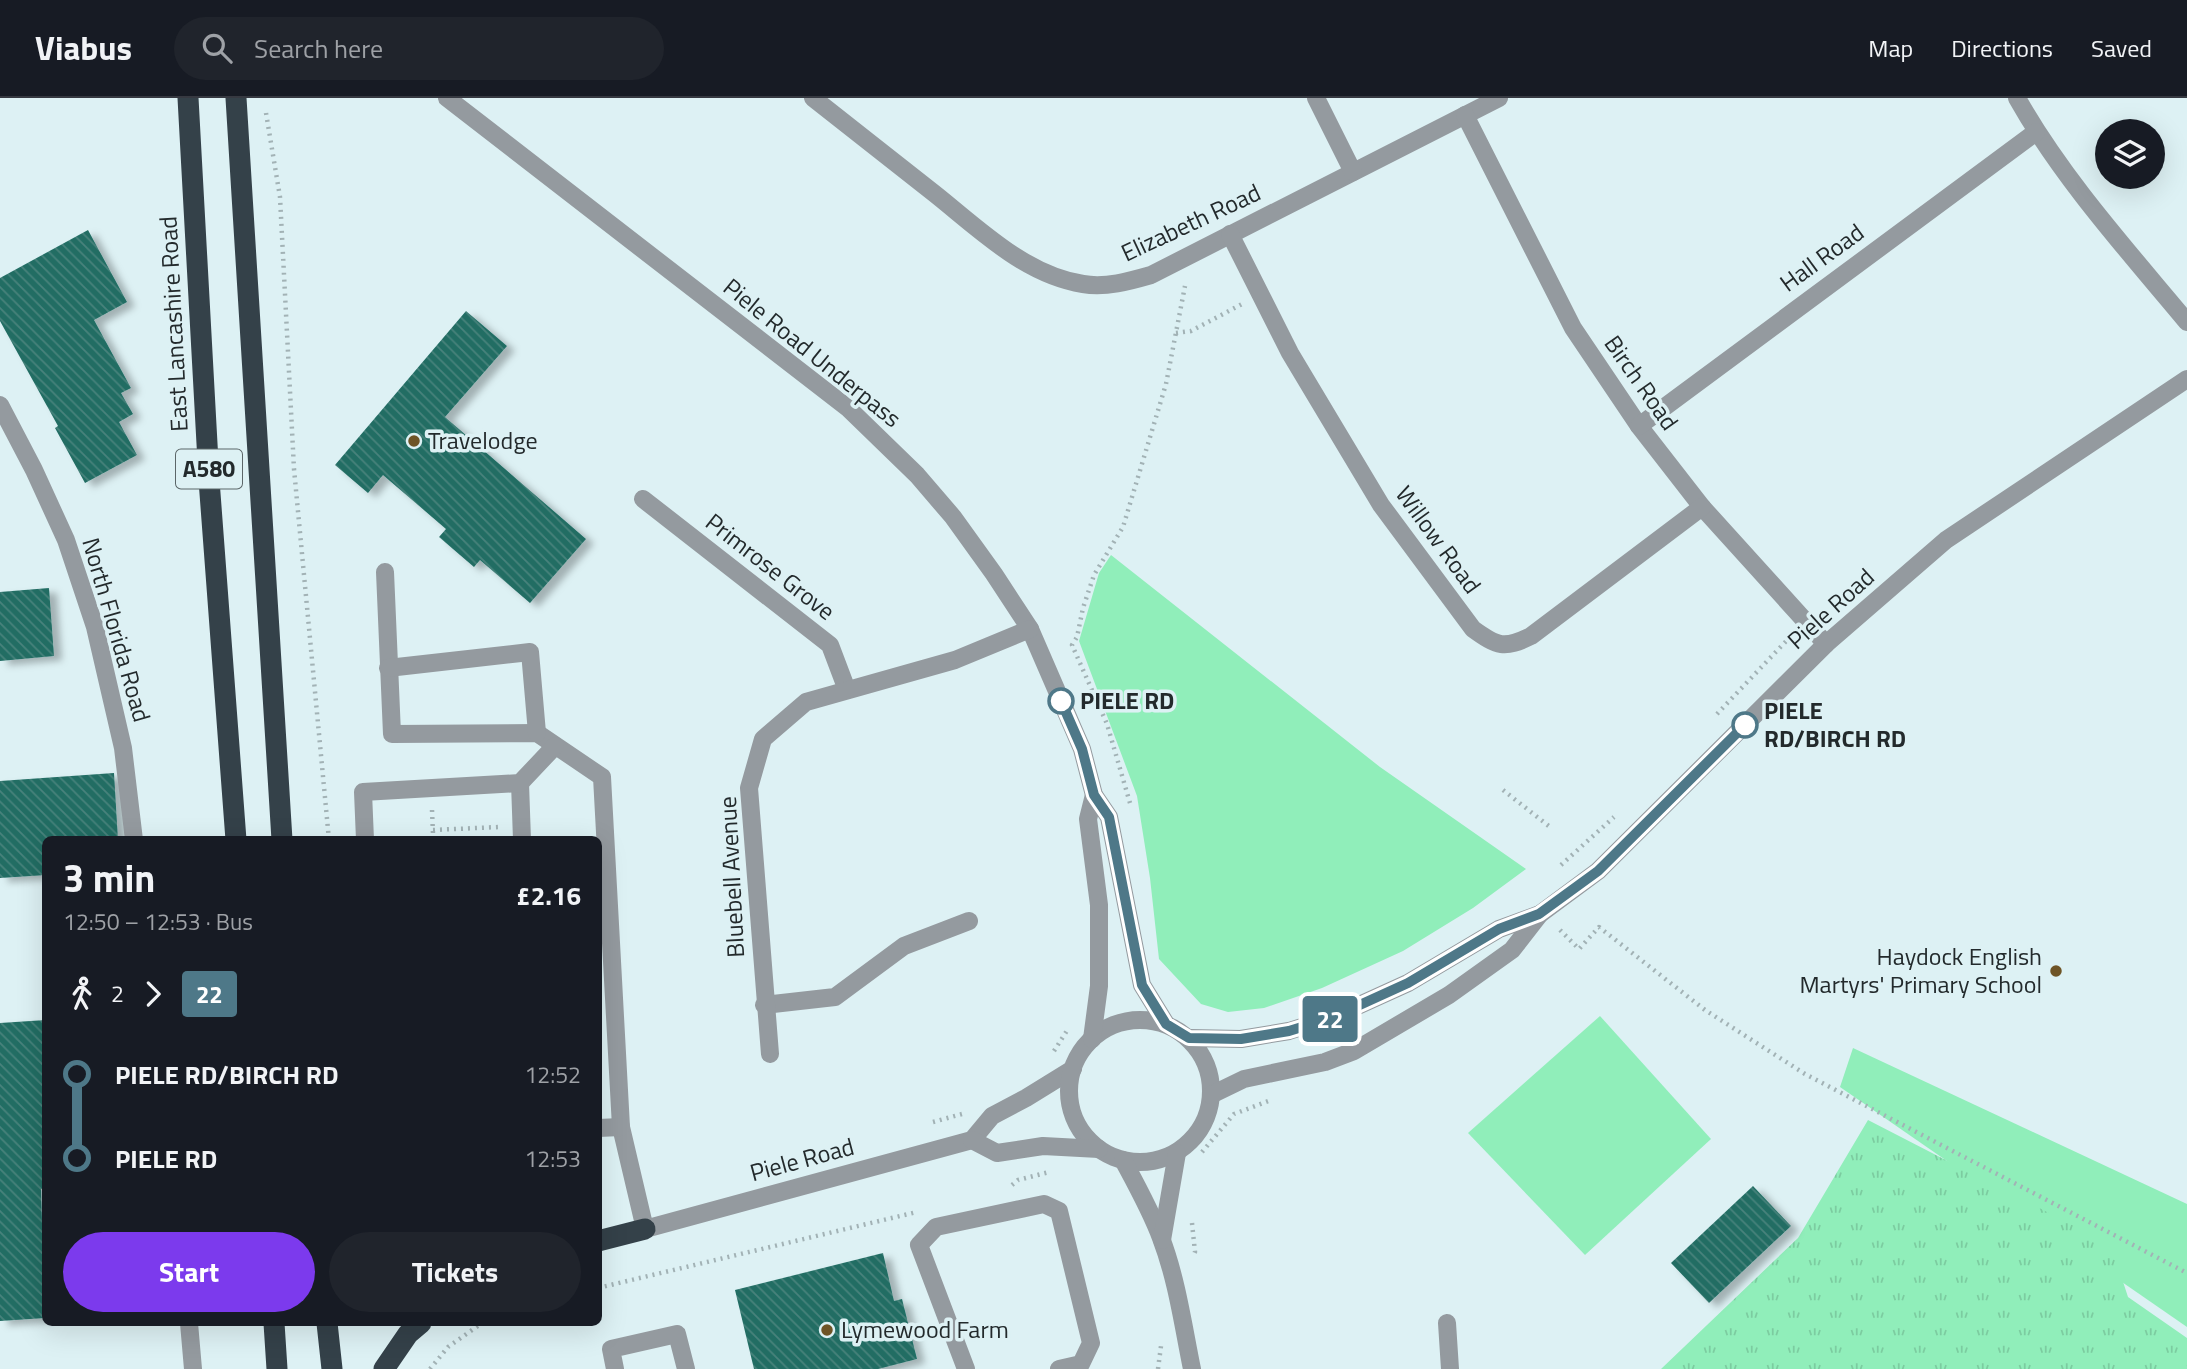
<!DOCTYPE html>
<html lang="en">
<head>
<meta charset="utf-8">
<style>
  body { margin:0; font-family:"Titillium Web",sans-serif; background:#20242c; color:#f1f3f6; height:100vh; display:flex; flex-direction:column; font-size:26px; white-space:nowrap }
  * { box-sizing:border-box; margin:0 }
  p { font-size:23px; color:#9ea1a6 }
  .icon { flex:none; width:38px; height:38px; fill:none; stroke:currentColor; stroke-width:2; stroke-linecap:round; stroke-linejoin:round }
  .map { position:relative; flex:1; overflow:hidden }
  .drawer { position:absolute; left:42px; top:738px; width:560px; height:490px; display:flex; flex-direction:column; background:#171b24; border-radius:10px; box-shadow:0 7px 28px #0002 }
  .drawer>* { flex:none }
  .badge { padding:0 14px; border-radius:5px; font-size:24px; line-height:46px }
  .fabs { position:absolute; left:2095px; top:21px; display:grid; gap:14px }
  .fabs a { display:grid; place-items:center; width:70px; height:70px; border-radius:50%; background:#171b24; box-shadow:0 7px 28px #0002; font-size:35px }
  .map>.badge { position:absolute; translate:-50% -50%; box-shadow:0 0 0 4px #fff }
  .legs { display:flex; align-items:center; gap:10px; height:77px; padding:0 21px; font-size:23px }
  .legs p { margin-inline-start:auto }
  .overview { display:flex; align-items:center; justify-content:space-between; height:119px; padding:0 21px }
  h1 { font-size:38px; font-weight:700; line-height:52px }
  .cta { display:flex; gap:14px; margin-top:auto; padding:14px 21px }
  .cta a { flex:1; height:80px; border-radius:42px; background:#7c3aed; color:#fff; font-size:28px; font-weight:700; line-height:80px; text-align:center }
  .cta a+a { background:#20242c; color:#f1f3f6 }
  ul { padding:0 21px; list-style:none }
  li { display:flex; align-items:center; gap:24px; height:84px; font-size:26px }
  li i { display:grid; place-items:center; width:10px; height:100%; margin:0 9px; background:currentColor }
  li i::after { content:''; width:18px; height:18px; margin:-9px; border:5px solid; border-radius:50%; background:#171b24 }
  li p { margin-inline-start:auto }
  li:first-child i { background:linear-gradient(#0000 50%,currentColor 0) }
  li:last-child i { background:linear-gradient(currentColor 50%,#0000 0) }
  header { display:flex; align-items:center; gap:42px; box-sizing:border-box; height:98px; padding:0 35px; background:#171b24; border-bottom:2px solid #363941 }
  header strong { font-size:33px }
  nav { display:flex; gap:38px; margin-inline-start:auto; font-size:24px }
  .search { width:490px; height:63px; background:#20242c; display:flex; align-items:center; gap:18px; box-sizing:border-box; padding:0 24px; border-radius:38px; color:#9ea1a6; font-size:26px }
  .map>svg:first-child { display:block }
  .grass { fill:#90eeba }
  .park { fill:url(#park-tufts) }
  .building { fill:url(#building-back-hatch); filter:url(#shadow) }
  .lines { fill:none; stroke-linecap:round; stroke-linejoin:round }
  .path { stroke:#a2b2b5; stroke-width:4.5; stroke-dasharray:2 5; stroke-linecap:butt }
  .minor { stroke:#949a9f; stroke-width:18 }
  .highway { stroke:#344149; stroke-width:21 }
  .line-1-casing { stroke:#fff; stroke-width:16 }
  .line-1 { stroke:#4e7888; stroke-width:10 }
  .poi-dot { fill:#6e5426; stroke:#ddf1f4; stroke-width:2.5 }
  .stop-1-dot { fill:#fff; stroke:#4e7888; stroke-width:3.5 }
  .labels { text-anchor:middle; stroke-width:7; stroke-linejoin:round; paint-order:stroke }
  .shield { fill:#ddf1f4; stroke:#5b6668; stroke-width:2 }
  .shield-label { font-size:23px; font-weight:bold; fill:#232a2c }
  .street-label { font-size:24px; fill:#232a2c; stroke:#ddf1f4 }
  .poi-label { font-size:24px; fill:#232a2c; stroke:#ddf1f4; text-anchor:start }
  .stop-label { font-size:24px; font-weight:bold; fill:#232a2c; stroke:#ddf1f4; text-anchor:start }
</style>
</head>
<body>
<header>
<strong>Viabus</strong>
<div class="search"><svg class="icon" aria-label="search" viewBox="0 0 24 24"><circle cx="10" cy="10" r="6"/><path d="M15 15l6 6"/></svg>Search here</div>
<nav><a>Map</a><a>Directions</a><a>Saved</a></nav>
</header>
<div class="map">
<svg width="2187" height="1271" viewBox="0 0 2187 1271">
  <defs>
    <pattern id="park-tufts" width="24" height="20" patternUnits="userSpaceOnUse" patternTransform="scale(1.75)"><rect width="24" height="20" fill="#90eeba"/><path d="M3 7l-1-3M5 7V3M7 7l1-3M15 17l-1-3M17 17v-4M19 17l1-3" fill="none" stroke="#7ccca0"/></pattern>
    <pattern id="building-back-hatch" width="6" height="6" patternUnits="userSpaceOnUse" patternTransform="scale(1.75)"><rect width="6" height="6" fill="#216d64"/><path d="M-1 5l2 2M0 0l6 6M5-1l2 2" fill="none" stroke="#48827b"/></pattern>
    <filter id="shadow"><feDropShadow dx="8" dy="4.5" stdDeviation="3.5" flood-color="#0004"/></filter>
  </defs>
  <rect width="100%" height="100%" fill="#ddf1f4"/>
  <g class="grass">
    <path d="M1111 457 1380 669 1526 771 1473 810 1403 853 1322 890 1264 910 1228 914 1201 906 1159 861 1150 780 1137 698 1079 543 1099 475Z"/>
    <path d="M1600 918 1711 1041 1585 1157 1468 1035Z"/>
    <path d="M1853 950 2187 1106V1229L1840 989Z"/>
  </g>
  <path class="park" d="M1868 1022 2111 1147 2128 1199 2187 1240V1271H1661L1798 1140Z"/>
  <g class="building">
    <path d="M88 132 127 204 94 222 131 290 121 295 133 316 119 324 137 357 85 385 55 330 58 328 0 223V180Z"/>
    <path d="M466 213 507 248 445 319 586 441 530 505 480 462 474 469 439 439 446 431 383 377 368 395 335 367Z"/>
    <path d="M49 490 54 558 0 563V494Z"/>
    <path d="M114 675 118 742H46V777L0 780V683Z"/>
    <path d="M46 922V1090L41 1091 45 1220 0 1223V925Z"/>
    <path d="M1753 1088 1791 1128 1709 1205 1671 1165Z"/>
    <path d="M883 1155 894 1203 902 1201 917 1261 878 1271H754L735 1192Z"/>
  </g>
  <g class="lines">
    <g class="path">
      <path d="M266 15 280 99 294 371 329 742"/>
      <path d="M1176 235 1191 233 1242 206"/>
      <path d="M1717 616 1790 539"/>
      <path d="M1503 692 1550 729"/>
      <path d="M1130 705 1107 626 1072 547 1077 539 1083 510 1094 477 1123 429 1166 286 1185 188"/>
      <path d="M432 712 433 736"/>
      <path d="M433 732 499 729"/>
      <path d="M1561 767 1614 719"/>
      <path d="M1560 832 1579 851 1599 829 1705 912 1805 976 2187 1175"/>
      <path d="M1054 953 1068 931"/>
      <path d="M933 1024 962 1016"/>
      <path d="M1202 1054 1234 1016 1271 1002"/>
      <path d="M1012 1087 1018 1082 1049 1074"/>
      <path d="M1192 1125 1195 1154 1193 1158"/>
      <path d="M598 1190 917 1114"/>
      <path d="M430 1271 448 1249 482 1225"/>
      <path d="M1158 1271 1161 1248"/>
    </g>
    <g class="minor">
      <path d="M447 0 849 311 917 377 953 419 994 476 1030 531 1082 651 1094 697 1109 719 1142 887 1166 926"/>
      <path d="M813 0C854 32 894 64 935 96 979 131 1025 177 1083 186 1106 190 1130 183 1151 177L1499 0"/>
      <path d="M1316 0 1353 74"/>
      <path d="M2017 0C2062 80 2128 153 2187 224"/>
      <path d="M1465 17 1573 230 1639 328 1702 409 1826 546"/>
      <path d="M1230 136 1290 255 1381 407 1473 531C1498 549 1504 551 1531 538L1702 409"/>
      <path d="M0 307 34 372 66 442 95 529 123 650 134 742"/>
      <path d="M1639 328 2036 34"/>
      <path d="M643 401 830 547 847 592"/>
      <path d="M385 474 392 636 537 635 602 679 621 1029 645 1131 972 1042 992 1018 1026 1000 1073 971"/>
      <path d="M388 570 530 554 537 635"/>
      <path d="M520 685 522 742"/>
      <path d="M365 742 363 694 520 685 555 648"/>
      <path d="M764 907 835 899 904 848 969 823"/>
      <circle cx="1140" cy="993" r="71"/>
      <path d="M1189 940 1241 941 1289 933 1331 920 1408 885 1499 831 1540 816 1598 773 1826 546 1946 442 2187 281"/>
      <path d="M1092 941 1099 888V807L1088 721 1094 697"/>
      <path d="M770 956 749 690 763 641 806 604 955 562 1030 531"/>
      <path d="M1211 997 1244 981 1325 964 1354 953 1449 897 1512 852 1540 816"/>
      <path d="M598 1030 621 1029"/>
      <path d="M972 1042 997 1055 1043 1048 1099 1051"/>
      <path d="M1123 1062C1137 1088 1151 1113 1161 1140 1177 1182 1183 1227 1192 1271"/>
      <path d="M1162 1142 1177 1055"/>
      <path d="M189 1225 193 1271"/>
      <path d="M1447 1225 1450 1271"/>
      <path d="M615 1271 611 1251 677 1236 686 1271"/>
      <path d="M966 1271 919 1147 936 1129 1044 1106 1059 1113 1091 1245 1081 1266 1059 1271"/>
    </g>
    <g class="highway">
      <path d="M188 0 209 382 236 742"/>
      <path d="M236 0 282 742"/>
      <path d="M598 1143 645 1131"/>
      <path d="M274 1225 277 1271"/>
      <path d="M327 1225 332 1271"/>
      <path d="M384 1271 408 1236 421 1225"/>
    </g>
  </g>
  <g class="lines">
    <defs>
      <path id="line-1" d="M1061 603 1082 651 1094 697 1109 719 1142 887 1166 926 1189 940 1241 941 1289 933 1331 920 1408 885 1499 831 1539 816 1598 773 1745 627"/>
    </defs>
    <use href="#line-1" class="line-1-casing"/>
    <use href="#line-1" class="line-1"/>
  </g>
  <g class="poi-dot">
    <circle cx="414" cy="343" r="7"/>
    <circle cx="2056" cy="873" r="7"/>
    <circle cx="827" cy="1232" r="7"/>
  </g>
  <g class="stop-1-dot">
    <circle cx="1061" cy="603" r="12"/>
    <circle cx="1745" cy="627" r="12"/>
  </g>
  <g class="labels">
    <rect class="shield" x="176" y="351.5" width="66" height="39" rx="5"/>
    <g class="shield-label">
      <text x="209" y="379">A580</text>
    </g>
    <g class="street-label">
      <text transform="translate(1191 125) rotate(-25)" y="8">Elizabeth Road</text>
      <text transform="translate(1822 160) rotate(-36)" y="8">Hall Road</text>
      <text transform="translate(174 226) rotate(-93)" y="8">East Lancashire Road</text>
      <text transform="translate(812 255) rotate(39)" y="8">Piele Road Underpass</text>
      <text transform="translate(1641 285) rotate(55)" y="8">Birch Road</text>
      <text transform="translate(1438 442) rotate(54)" y="8">Willow Road</text>
      <text transform="translate(770 469) rotate(38)" y="8">Primrose Grove</text>
      <text transform="translate(1831 511) rotate(-42)" y="8">Piele Road</text>
      <text transform="translate(116 532) rotate(74)" y="8">North Florida Road</text>
      <text transform="translate(732 779) rotate(-93)" y="8">Bluebell Avenue</text>
      <text transform="translate(802 1062) rotate(-15)" y="8">Piele Road</text>
    </g>
    <g class="poi-label">
      <text x="428" y="351">Travelodge</text>
      <text x="2042" y="867" text-anchor="end">Haydock English<tspan x="2042" dy="28">Martyrs' Primary School</tspan></text>
      <text x="841" y="1240">Lymewood Farm</text>
    </g>
    <g class="stop-label">
      <text x="1080" y="611">PIELE RD</text>
      <text x="1764" y="621">PIELE<tspan x="1764" dy="28">RD/BIRCH RD</tspan></text>
    </g>
  </g>
</svg>
<div class="fabs">
<a><svg class="icon" aria-label="layers" viewBox="0 0 24 24"><path d="M12 4l9 5-9 5-9-5zM3 14l9 5 9-5"/></svg></a>
</div>
<b class="badge" style="left:1330px;top:921px;background:#4e7888;color:#fff">22</b>
<section class="drawer">
<div class="overview"><div><h1>3 min</h1><p>12:50 – 12:53 · Bus</p></div><b>£2.16</b></div>
<div class="legs"><svg class="icon" aria-label="walk" viewBox="0 0 24 24"><circle cx="13" cy="4" r="2"/><path d="M13 8l-2 6 4 7M11 14l-3 7M7 12l3-4h3l4 4"/></svg>2<svg class="icon" aria-label="forward" viewBox="0 0 24 24"><path d="M9 5l7 7-7 7"/></svg><b class="badge" style="background:#4e7888;color:#fff">22</b></div>
<ul>
<li><i style="color:#4e7888"></i><b>PIELE RD/BIRCH RD</b><p>12:52</p></li>
<li><i style="color:#4e7888"></i><b>PIELE RD</b><p>12:53</p></li>
</ul>
<div class="cta"><a>Start</a><a>Tickets</a></div>
</section>
</div>
</body>
</html>
